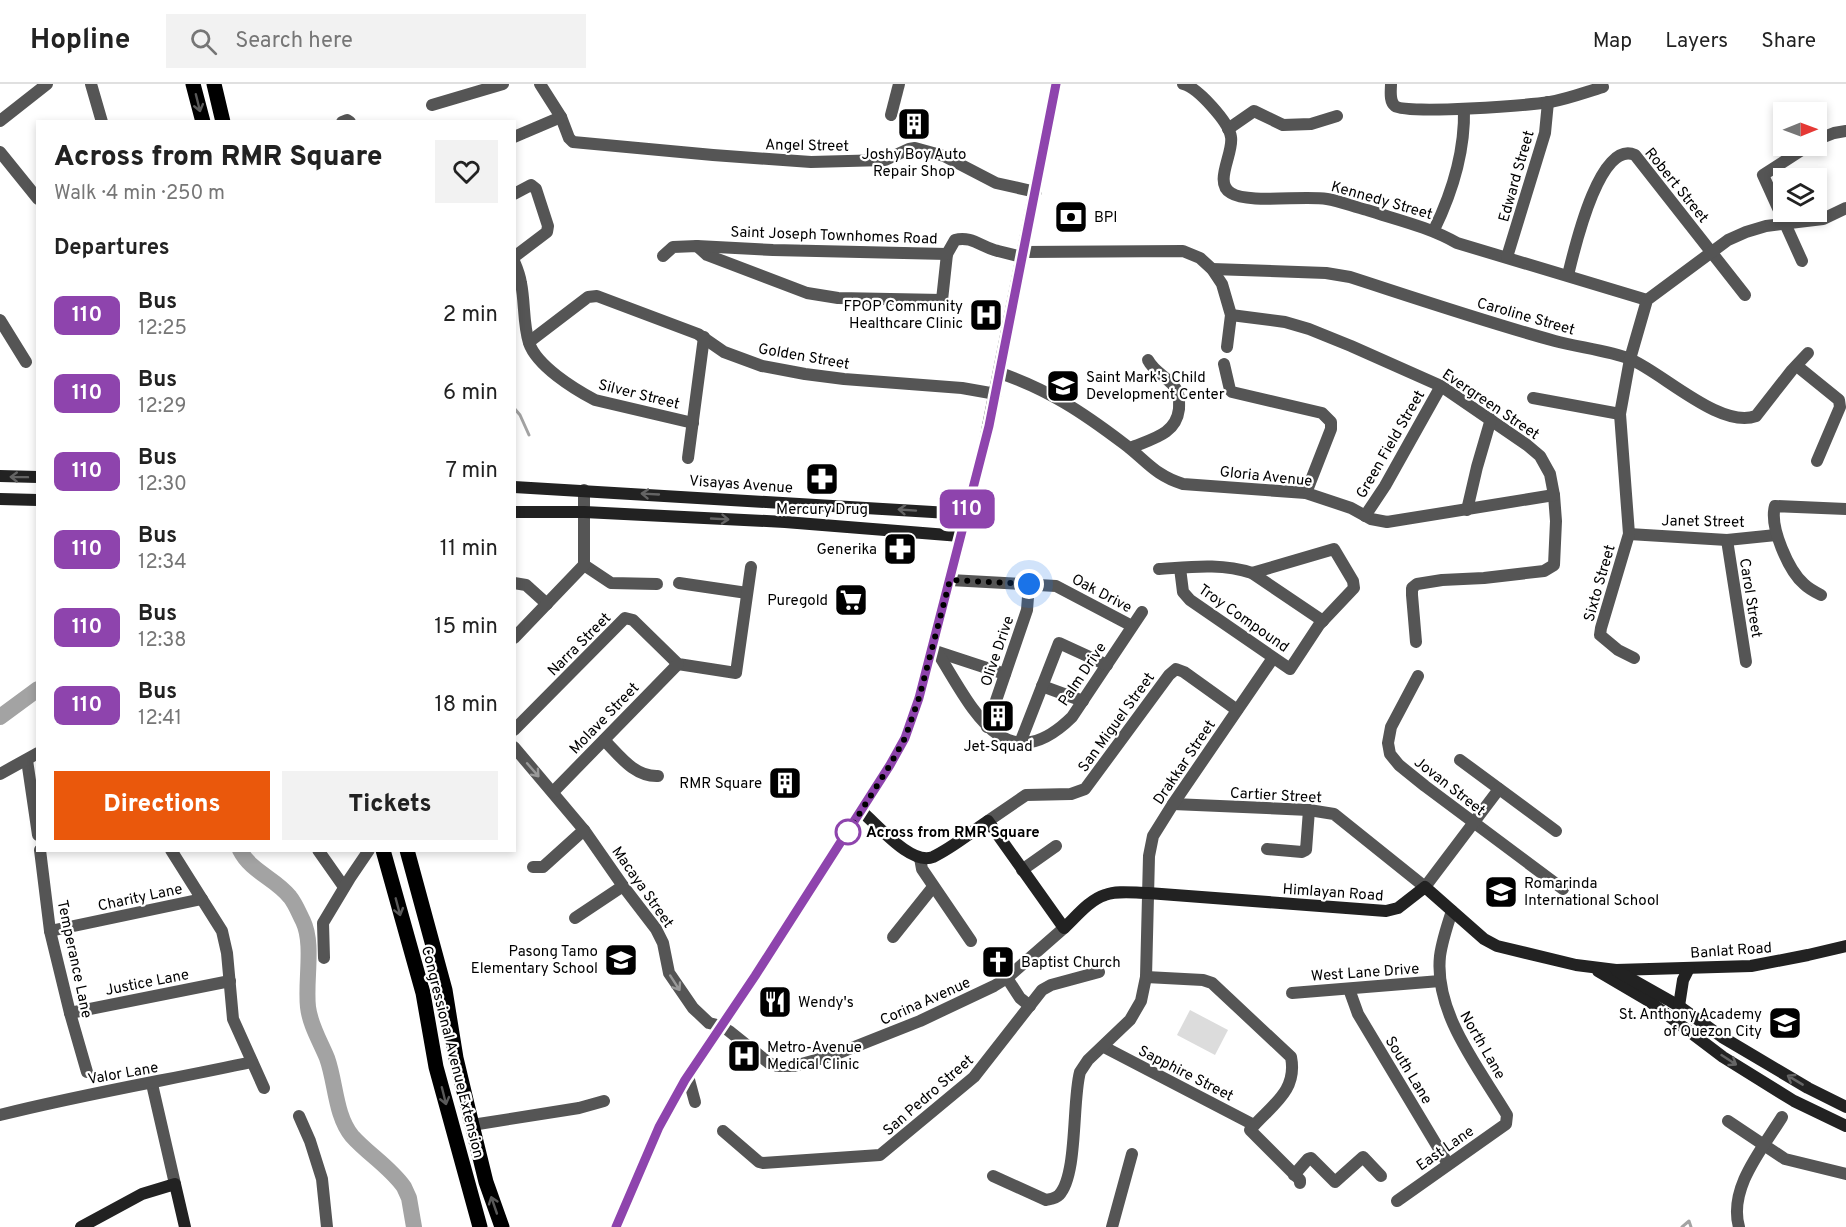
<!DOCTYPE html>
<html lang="en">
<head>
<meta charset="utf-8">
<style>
  body { margin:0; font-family:Overpass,sans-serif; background:#f2f2f2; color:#222; height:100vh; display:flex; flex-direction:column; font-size:22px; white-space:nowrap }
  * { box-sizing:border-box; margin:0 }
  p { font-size:20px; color:#767676 }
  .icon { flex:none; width:33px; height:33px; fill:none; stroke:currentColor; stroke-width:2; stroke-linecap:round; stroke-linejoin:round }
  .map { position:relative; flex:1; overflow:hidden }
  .panel { position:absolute; left:36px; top:36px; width:480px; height:732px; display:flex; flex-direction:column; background:#fff; border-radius:0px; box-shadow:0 3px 9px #0003 }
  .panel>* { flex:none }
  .badge { padding:0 12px; border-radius:9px; font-size:21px; line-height:39px }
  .needle { width:39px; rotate:89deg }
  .buttons { position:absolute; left:1773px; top:18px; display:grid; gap:12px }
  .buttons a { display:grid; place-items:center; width:54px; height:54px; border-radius:0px; background:#fff; box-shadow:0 3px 9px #0003; font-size:30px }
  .you { position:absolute; width:30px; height:30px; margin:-15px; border:4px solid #fff; border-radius:50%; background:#1a73e8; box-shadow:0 0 0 9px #1a73e833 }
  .map>.badge { position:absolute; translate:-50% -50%; box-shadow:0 0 0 3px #fff }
  h2 { padding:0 18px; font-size:22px; line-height:54px }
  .round { display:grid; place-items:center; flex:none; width:63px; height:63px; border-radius:0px; background:#f2f2f2 }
  .summary { display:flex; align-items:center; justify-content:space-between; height:102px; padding:0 18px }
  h1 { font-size:28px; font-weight:800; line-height:45px }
  .primary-button { display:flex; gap:12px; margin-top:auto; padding:12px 18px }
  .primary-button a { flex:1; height:69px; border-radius:0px; background:#ea580c; color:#fff; font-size:24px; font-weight:800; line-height:69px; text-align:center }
  .primary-button a+a { background:#f2f2f2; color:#222 }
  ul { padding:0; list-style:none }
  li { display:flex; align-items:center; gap:18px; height:78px; padding:0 18px }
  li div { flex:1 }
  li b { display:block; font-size:22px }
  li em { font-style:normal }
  li .badge { min-width:66px; font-weight:700; text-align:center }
  header { display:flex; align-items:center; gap:36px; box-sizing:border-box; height:84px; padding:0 30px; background:#fff; border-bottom:2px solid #e0e0e0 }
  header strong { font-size:28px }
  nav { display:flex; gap:33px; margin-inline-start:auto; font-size:21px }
  .search { width:420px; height:54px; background:#f2f2f2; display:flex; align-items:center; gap:15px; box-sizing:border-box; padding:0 21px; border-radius:0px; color:#767676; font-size:22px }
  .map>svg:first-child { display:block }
  .green { fill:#dcdcdc }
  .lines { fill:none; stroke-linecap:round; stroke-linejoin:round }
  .stream { stroke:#a3a3a3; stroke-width:3 }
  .river { stroke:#a3a3a3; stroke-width:16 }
  .street { stroke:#555; stroke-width:12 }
  .secondary { stroke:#222; stroke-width:12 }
  .primary { stroke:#000; stroke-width:15 }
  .oneway { stroke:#595959 }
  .oneway2 { stroke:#646464 }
  .oneway3 { stroke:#999 }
  .line-casing { stroke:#fff; stroke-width:14 }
  .line { stroke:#8e44ad; stroke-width:9 }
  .walk { stroke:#000; stroke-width:6; stroke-dasharray:0 10.8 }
  .stop-dot { fill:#fff; stroke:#8e44ad; stroke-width:3 }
  .labels { text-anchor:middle; stroke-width:4.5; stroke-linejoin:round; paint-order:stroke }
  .street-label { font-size:15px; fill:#000; stroke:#fff }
  .poi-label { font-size:15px; fill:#000; stroke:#fff; text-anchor:start }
  .stop-label { font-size:15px; font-weight:bold; fill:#000; stroke:#fff; text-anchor:start }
</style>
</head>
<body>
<header>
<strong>Hopline</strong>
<div class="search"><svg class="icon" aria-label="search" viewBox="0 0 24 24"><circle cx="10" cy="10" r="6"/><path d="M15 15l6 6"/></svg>Search here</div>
<nav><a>Map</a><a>Layers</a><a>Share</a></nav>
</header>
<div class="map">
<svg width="1846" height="1143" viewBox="0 0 1846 1143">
  <rect width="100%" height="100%" fill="#fff"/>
  <path class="green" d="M1190 926 1228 946 1215 971 1177 951Z"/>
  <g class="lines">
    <g class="stream">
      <path d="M514 324 520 331 529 351"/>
      <path d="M1682 1143 1689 1137 1691 1143"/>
    </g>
    <g class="river">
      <path d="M0 633 38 605"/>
      <path d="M240 766C251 788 275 794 290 813 295 819 299 829 303 837 314 860 305 897 308 923 310 941 320 957 327 974 336 999 335 1031 352 1052 368 1070 390 1083 404 1103L409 1114 414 1143"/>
    </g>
    <g class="street">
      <path d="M91 0 102 38"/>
      <path d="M540 0 561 33 569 54 573 58 713 71 811 78 885 76 909 65 915 64 944 72 996 99 1036 108"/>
      <path d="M1183 0C1197 3 1229 38 1231 53 1234 69 1213 99 1231 109 1248 120 1304 111 1327 115 1340 117 1354 123 1367 126 1398 136 1429 143 1457 159L1647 216"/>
      <path d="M1391 0C1391 7 1389 17 1395 22 1407 31 1529 21 1550 18 1568 15 1586 8 1603 3"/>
      <path d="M432 21 503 0"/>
      <path d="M891 31 899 0"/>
      <path d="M0 37 47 0"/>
      <path d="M342 38 347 36 350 38"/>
      <path d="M1228 45 1254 27 1283 41 1311 40 1337 32"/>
      <path d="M514 53 561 33"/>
      <path d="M1816 56 1834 49 1846 47"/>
      <path d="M0 68 38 115"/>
      <path d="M514 110 531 101 536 105 548 142 547 148 514 173"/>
      <path d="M1434 146C1452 109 1465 66 1464 25"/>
      <path d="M697 162 707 171 807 209 838 214 942 216 947 170 955 156C971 151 983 164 998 167 1006 169 1014 171 1022 173"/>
      <path d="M1023 168 1183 167 1200 174 1212 185 1222 200 1231 231 1227 263"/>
      <path d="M663 172 673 163 697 162 773 166 947 170"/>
      <path d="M1507 173 1545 49 1548 18"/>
      <path d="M514 177C517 184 520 192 521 199 525 219 523 240 529 259 537 282 574 305 595 316L693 339"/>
      <path d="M1802 177 1763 91 1808 62"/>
      <path d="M1212 185 1326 189 1350 193C1418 215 1486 238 1555 257 1577 263 1610 267 1630 275 1663 289 1720 345 1756 332L1792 286 1808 269"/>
      <path d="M1568 191C1574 167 1599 55 1635 71L1745 211"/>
      <path d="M1231 231 1285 238 1309 245 1351 262 1441 302 1527 361 1540 372 1550 390 1554 411 1556 437 1554 481 1544 487 1484 494 1442 496 1417 500 1412 504V511L1416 558"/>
      <path d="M0 236 26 278"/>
      <path d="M529 258 588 213 597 212 698 250 724 268 762 282 805 290 844 295 962 304 996 310"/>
      <path d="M1224 280 1230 306 1232 308 1322 329 1331 338V345L1306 409"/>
      <path d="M1797 282 1839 316 1840 323 1817 377"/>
      <path d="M1000 289C1049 306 1082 328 1123 359 1146 376 1154 391 1183 400L1306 409 1351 424 1371 435 1387 438 1554 411"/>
      <path d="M1533 314 1620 330"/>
      <path d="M1130 364C1151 355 1176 351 1179 325 1179 319 1180 312 1177 307 1171 294 1155 290 1148 276"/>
      <path d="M688 374 704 253"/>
      <path d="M1467 426 1477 383 1491 335"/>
      <path d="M1365 432 1385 402 1441 302"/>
      <path d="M1629 450 1727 456 1776 451"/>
      <path d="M1727 456 1746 578"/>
      <path d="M584 481 611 499 657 500"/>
      <path d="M1180 484 1183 508 1190 516 1290 585 1319 541 1354 504 1353 497 1334 465 1252 489"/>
      <path d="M1159 485C1191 483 1221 479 1252 489L1323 537"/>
      <path d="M950 496 1056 502 1132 542"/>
      <path d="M514 499 526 501 547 520"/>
      <path d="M679 499 747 509"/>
      <path d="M1821 511C1815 508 1809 505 1804 500 1789 487 1769 443 1775 422L1846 425"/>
      <path d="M514 554 584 481V406"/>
      <path d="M935 567 1005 590"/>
      <path d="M937 568C970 619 1003 701 1072 633L1142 528"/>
      <path d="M1634 574 1618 566 1600 551 1601 544 1629 450 1620 330 1630 275 1647 216 1728 156 1746 148 1766 142 1823 135 1846 124"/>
      <path d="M1418 592 1391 643 1388 659 1390 670 1399 681 1425 702 1563 805"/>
      <path d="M1042 602 1083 617"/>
      <path d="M987 643 1027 526 1029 500"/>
      <path d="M514 646 625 534 633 536 678 580 736 589 751 483"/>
      <path d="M604 656C619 671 634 693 658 692"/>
      <path d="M1020 659 1059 559 1107 581"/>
      <path d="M514 663 584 746 623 802 656 845 663 859 669 889 693 924 709 939 721 942 729 947 769 979 777 982H794L834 971 920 937 994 902 1007 894 1064 844"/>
      <path d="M27 676 38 751"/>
      <path d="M1460 676 1556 747"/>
      <path d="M0 690 38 669"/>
      <path d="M553 708 678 580"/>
      <path d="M1173 720 1309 726 1334 730 1425 803 1499 705"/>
      <path d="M988 737 1026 711 1071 710 1085 705 1169 591 1176 585 1184 588 1237 626"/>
      <path d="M1267 765 1302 768 1306 766 1309 726"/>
      <path d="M40 766 50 847 70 929 87 988"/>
      <path d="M171 766 222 847 227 869 233 935 264 1004"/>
      <path d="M318 766 344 803"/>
      <path d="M920 774 922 785 971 857"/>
      <path d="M533 783H543L584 746"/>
      <path d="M1022 786 1056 762"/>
      <path d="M575 834 623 802"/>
      <path d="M50 847 202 815"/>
      <path d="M893 853 933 803"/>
      <path d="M324 874 323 839 350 794 369 766"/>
      <path d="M1146 893 1203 896 1212 899 1291 973C1298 1008 1270 1022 1250 1046L1300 1096V1099"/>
      <path d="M1007 894 1020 914 1030 922"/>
      <path d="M1349 905 1358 930 1448 1080"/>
      <path d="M1292 909 1440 897"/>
      <path d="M70 929 230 897"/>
      <path d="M1104 963 1254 1041"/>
      <path d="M688 992 695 1018"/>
      <path d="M152 1000 175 1100"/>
      <path d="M0 1031C83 1010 168 996 252 978"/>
      <path d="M299 1032 310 1057 322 1095 327 1143"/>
      <path d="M1728 1037 1785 1075 1846 1090"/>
      <path d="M472 1041 579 1024 604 1017"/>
      <path d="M723 1047 759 1078 763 1079 880 1071 974 993 1042 906 1051 901 1099 888"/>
      <path d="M1294 1091 1308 1075 1311 1074 1335 1098 1363 1073 1381 1092"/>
      <path d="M993 1092 1046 1116C1050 1115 1055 1115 1059 1111 1078 1091 1072 1017 1080 988L1088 976 1130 936 1141 917 1146 893 1149 772 1153 752 1173 720 1273 574"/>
      <path d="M1397 1117 1506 1040 1507 1031C1479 984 1434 929 1440 872 1442 857 1447 842 1452 827"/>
      <path d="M1112 1143 1132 1070"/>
      <path d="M1739 1143C1728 1104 1763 1064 1782 1033"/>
    </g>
    <g class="secondary">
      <path d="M0 392 38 393"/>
      <path d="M514 403 966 430"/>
      <path d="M0 415 38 416"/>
      <path d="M514 428H584L785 438 960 452"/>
      <path d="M861 727C877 740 911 782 933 773 952 764 970 749 988 737L1064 844C1076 833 1089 816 1105 811 1118 806 1134 809 1148 809L1386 827 1398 824 1425 803 1484 855 1497 862 1576 881 1616 886 1751 882 1808 871 1846 862"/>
      <path d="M1598 887 1649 917 1723 973 1794 1017 1846 1042"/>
      <path d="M1617 887 1679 922 1722 953 1808 1004 1846 1023"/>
      <path d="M1679 922 1683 896 1689 884"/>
      <path d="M81 1143 142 1110 175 1100 185 1143"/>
      <path d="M616 1143 659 1043 685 996 755 892 890 681 905 654 919 614 985 357 1056 0"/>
    </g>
    <g class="primary">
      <path d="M193 0 203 38"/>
      <path d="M214 0 223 38"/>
      <path d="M383 766 423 909 436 983 480 1143"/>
      <path d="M407 766 445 906 456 974 472 1041 486 1098 502 1143"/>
    </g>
  </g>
  <defs><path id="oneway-shaft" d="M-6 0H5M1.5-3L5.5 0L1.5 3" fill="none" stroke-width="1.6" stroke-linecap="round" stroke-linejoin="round" transform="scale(1.5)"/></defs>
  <g class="oneway">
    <use href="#oneway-shaft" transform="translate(198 19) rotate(76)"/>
    <use href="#oneway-shaft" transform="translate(398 823) rotate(75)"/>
    <use href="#oneway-shaft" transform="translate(444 1012) rotate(76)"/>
    <use href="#oneway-shaft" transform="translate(494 1121) rotate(-109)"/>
  </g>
  <g class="oneway2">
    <use href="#oneway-shaft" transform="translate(19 393) rotate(-179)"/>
    <use href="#oneway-shaft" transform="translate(650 410) rotate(-177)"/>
    <use href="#oneway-shaft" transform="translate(907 426) rotate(-176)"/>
    <use href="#oneway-shaft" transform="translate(720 435) rotate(3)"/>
    <use href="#oneway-shaft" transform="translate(1729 976) rotate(33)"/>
    <use href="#oneway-shaft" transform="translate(1795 996) rotate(-149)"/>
  </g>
  <g class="oneway3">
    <use href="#oneway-shaft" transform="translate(533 686) rotate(49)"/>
    <use href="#oneway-shaft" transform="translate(675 899) rotate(57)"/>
  </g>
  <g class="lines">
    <defs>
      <path id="line" d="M616 1143 659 1043 685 996 755 892 890 681 905 654 919 614 989 342 1056 0"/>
    </defs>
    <use href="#line" class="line-casing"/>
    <use href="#line" class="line"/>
    <path class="walk" d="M848 748 890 681 905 654 919 614 950 496 1029 500"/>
  </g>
  <defs>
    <symbol id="building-square" viewBox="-11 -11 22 22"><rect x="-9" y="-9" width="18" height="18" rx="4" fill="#000" stroke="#fff"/><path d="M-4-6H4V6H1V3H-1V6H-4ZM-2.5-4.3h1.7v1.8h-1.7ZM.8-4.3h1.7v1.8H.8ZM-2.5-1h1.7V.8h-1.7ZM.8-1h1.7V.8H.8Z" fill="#fff"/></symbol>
    <symbol id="bank-square" viewBox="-11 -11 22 22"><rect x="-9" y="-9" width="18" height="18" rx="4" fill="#000" stroke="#fff"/><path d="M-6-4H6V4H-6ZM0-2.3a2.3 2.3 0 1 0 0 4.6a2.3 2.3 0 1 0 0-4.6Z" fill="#fff"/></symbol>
    <symbol id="hospital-square" viewBox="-11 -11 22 22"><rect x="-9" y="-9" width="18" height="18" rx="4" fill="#000" stroke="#fff"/><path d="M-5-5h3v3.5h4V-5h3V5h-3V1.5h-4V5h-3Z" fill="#fff"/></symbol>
    <symbol id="school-square" viewBox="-11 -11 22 22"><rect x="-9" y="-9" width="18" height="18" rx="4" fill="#000" stroke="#fff"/><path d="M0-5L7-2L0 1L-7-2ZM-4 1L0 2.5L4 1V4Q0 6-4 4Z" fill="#fff"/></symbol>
    <symbol id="pharmacy-square" viewBox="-11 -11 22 22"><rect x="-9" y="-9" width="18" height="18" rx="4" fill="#000" stroke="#fff"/><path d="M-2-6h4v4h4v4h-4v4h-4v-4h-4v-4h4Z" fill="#fff"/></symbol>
    <symbol id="supermarket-square" viewBox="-11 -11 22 22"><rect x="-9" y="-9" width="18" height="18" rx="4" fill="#000" stroke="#fff"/><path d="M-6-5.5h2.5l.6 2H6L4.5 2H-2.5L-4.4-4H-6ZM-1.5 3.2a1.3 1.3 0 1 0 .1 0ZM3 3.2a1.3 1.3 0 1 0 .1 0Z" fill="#fff"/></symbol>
    <symbol id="church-square" viewBox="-11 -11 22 22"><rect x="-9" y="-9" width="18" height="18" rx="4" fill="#000" stroke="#fff"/><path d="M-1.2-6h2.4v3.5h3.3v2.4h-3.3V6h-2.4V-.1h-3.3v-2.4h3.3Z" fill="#fff"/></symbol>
    <symbol id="restaurant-square" viewBox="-11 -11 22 22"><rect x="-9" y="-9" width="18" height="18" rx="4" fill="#000" stroke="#fff"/><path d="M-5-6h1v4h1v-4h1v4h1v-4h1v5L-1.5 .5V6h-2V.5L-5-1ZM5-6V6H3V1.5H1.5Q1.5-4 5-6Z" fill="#fff"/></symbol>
  </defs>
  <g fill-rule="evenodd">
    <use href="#building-square" x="895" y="21" width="38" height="38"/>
    <use href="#bank-square" x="1052" y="114" width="38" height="38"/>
    <use href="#hospital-square" x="967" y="212" width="38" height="38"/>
    <use href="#school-square" x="1044" y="283" width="38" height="38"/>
    <use href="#pharmacy-square" x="803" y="376" width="38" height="38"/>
    <use href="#pharmacy-square" x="881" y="446" width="38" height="38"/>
    <use href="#supermarket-square" x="832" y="497" width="38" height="38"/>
    <use href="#building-square" x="979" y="613" width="38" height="38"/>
    <use href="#building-square" x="766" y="680" width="38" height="38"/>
    <use href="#school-square" x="1482" y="789" width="38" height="38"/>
    <use href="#school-square" x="602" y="857" width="38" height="38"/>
    <use href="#church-square" x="979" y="859" width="38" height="38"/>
    <use href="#restaurant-square" x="756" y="899" width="38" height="38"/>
    <use href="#school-square" x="1766" y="920" width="38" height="38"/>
    <use href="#hospital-square" x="725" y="953" width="38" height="38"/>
  </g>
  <circle class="stop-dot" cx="848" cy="748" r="12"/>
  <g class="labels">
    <g class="street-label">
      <text transform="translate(807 61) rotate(1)" y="5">Angel Street</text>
      <text transform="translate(1516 92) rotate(-74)" y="5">Edward Street</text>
      <text transform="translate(1677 101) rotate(51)" y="5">Robert Street</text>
      <text transform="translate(1382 116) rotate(16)" y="5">Kennedy Street</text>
      <text transform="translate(834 151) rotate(2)" y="5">Saint Joseph Townhomes Road</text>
      <text transform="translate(1526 232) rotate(16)" y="5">Caroline Street</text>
      <text transform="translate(804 272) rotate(10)" y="5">Golden Street</text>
      <text transform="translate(639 310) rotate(14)" y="5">Silver Street</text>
      <text transform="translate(1491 320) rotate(34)" y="5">Evergreen Street</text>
      <text transform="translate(1390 360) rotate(-60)" y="5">Green Field Street</text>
      <text transform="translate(1266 392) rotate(6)" y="5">Gloria Avenue</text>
      <text transform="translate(741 400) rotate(4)" y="5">Visayas Avenue</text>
      <text transform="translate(1703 437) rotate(1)" y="5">Janet Street</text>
      <text transform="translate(1599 499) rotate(-74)" y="5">Sixto Street</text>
      <text transform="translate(1102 509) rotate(28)" y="5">Oak Drive</text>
      <text transform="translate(1751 514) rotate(81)" y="5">Carol Street</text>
      <text transform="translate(1244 534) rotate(35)" y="5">Troy Compound</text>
      <text transform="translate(579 560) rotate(-45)" y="5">Narra Street</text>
      <text transform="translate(997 567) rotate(-71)" y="5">Olive Drive</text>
      <text transform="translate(1082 590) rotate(-56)" y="5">Palm Drive</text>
      <text transform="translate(604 634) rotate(-46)" y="5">Molave Street</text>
      <text transform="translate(1116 638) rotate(-54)" y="5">San Miguel Street</text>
      <text transform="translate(1184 678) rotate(-56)" y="5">Drakkar Street</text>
      <text transform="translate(1450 702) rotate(38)" y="5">Jovan Street</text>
      <text transform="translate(1276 711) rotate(3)" y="5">Cartier Street</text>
      <text transform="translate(643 803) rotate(55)" y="5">Macaya Street</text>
      <text transform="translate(1333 808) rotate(4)" y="5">Himlayan Road</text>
      <text transform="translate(140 813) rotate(-12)" y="5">Charity Lane</text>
      <text transform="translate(1731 866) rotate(-4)" y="5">Banlat Road</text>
      <text transform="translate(75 875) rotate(78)" y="5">Temperance Lane</text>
      <text transform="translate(1365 888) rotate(-4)" y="5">West Lane Drive</text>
      <text transform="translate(147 898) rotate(-11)" y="5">Justice Lane</text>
      <text transform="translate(925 917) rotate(-24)" y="5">Corina Avenue</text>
      <text transform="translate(1483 961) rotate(60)" y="5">North Lane</text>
      <text transform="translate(453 968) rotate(76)" y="5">Congressional Avenue Extension</text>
      <text transform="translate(1409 986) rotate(59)" y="5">South Lane</text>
      <text transform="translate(123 989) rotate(-10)" y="5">Valor Lane</text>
      <text transform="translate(1186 989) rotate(27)" y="5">Sapphire Street</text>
      <text transform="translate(928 1011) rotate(-41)" y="5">San Pedro Street</text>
      <text transform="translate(1445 1064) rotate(-35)" y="5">East Lane</text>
    </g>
    <g class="poi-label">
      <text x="914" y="75" text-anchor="middle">Joshy Boy Auto<tspan x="914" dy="17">Repair Shop</tspan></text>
      <text x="1094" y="138">BPI</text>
      <text x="963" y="227" text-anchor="end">FPOP Community<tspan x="963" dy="17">Healthcare Clinic</tspan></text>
      <text x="1086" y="298">Saint Mark's Child<tspan x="1086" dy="17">Development Center</tspan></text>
      <text x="822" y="430" text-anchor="middle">Mercury Drug</text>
      <text x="877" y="470" text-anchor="end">Generika</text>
      <text x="828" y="521" text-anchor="end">Puregold</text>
      <text x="998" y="667" text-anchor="middle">Jet-Squad</text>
      <text x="762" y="704" text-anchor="end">RMR Square</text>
      <text x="1524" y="804">Romarinda<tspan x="1524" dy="17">International School</tspan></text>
      <text x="598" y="872" text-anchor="end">Pasong Tamo<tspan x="598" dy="17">Elementary School</tspan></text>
      <text x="1021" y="883">Baptist Church</text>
      <text x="798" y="923">Wendy's</text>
      <text x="1762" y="935" text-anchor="end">St. Anthony Academy<tspan x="1762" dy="17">of Quezon City</tspan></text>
      <text x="767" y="968">Metro-Avenue<tspan x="767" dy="17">Medical Clinic</tspan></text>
    </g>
    <g class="stop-label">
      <text x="866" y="753">Across from RMR Square</text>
    </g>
  </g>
</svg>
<div class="buttons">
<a><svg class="needle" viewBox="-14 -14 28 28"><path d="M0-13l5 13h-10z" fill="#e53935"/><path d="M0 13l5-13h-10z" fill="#767676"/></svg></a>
<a><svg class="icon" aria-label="layers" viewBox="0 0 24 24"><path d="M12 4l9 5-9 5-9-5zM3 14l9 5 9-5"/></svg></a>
</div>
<div class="you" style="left:1029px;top:500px"></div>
<b class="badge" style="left:967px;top:425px;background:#8e44ad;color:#fff">110</b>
<section class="panel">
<div class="summary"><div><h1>Across from RMR Square</h1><p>Walk · 4 min · 250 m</p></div><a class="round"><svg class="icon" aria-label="heart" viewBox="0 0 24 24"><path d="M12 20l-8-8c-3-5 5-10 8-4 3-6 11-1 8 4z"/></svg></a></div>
<h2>Departures</h2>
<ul>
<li><span class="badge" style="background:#8e44ad;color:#fff">110</span><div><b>Bus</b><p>12:25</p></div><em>2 min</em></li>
<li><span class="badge" style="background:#8e44ad;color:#fff">110</span><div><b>Bus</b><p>12:29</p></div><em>6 min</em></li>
<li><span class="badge" style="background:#8e44ad;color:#fff">110</span><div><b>Bus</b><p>12:30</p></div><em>7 min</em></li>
<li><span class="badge" style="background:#8e44ad;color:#fff">110</span><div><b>Bus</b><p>12:34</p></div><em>11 min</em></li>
<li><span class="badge" style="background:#8e44ad;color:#fff">110</span><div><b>Bus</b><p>12:38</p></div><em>15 min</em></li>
<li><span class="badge" style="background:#8e44ad;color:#fff">110</span><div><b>Bus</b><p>12:41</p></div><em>18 min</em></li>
</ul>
<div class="primary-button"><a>Directions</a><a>Tickets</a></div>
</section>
</div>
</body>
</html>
